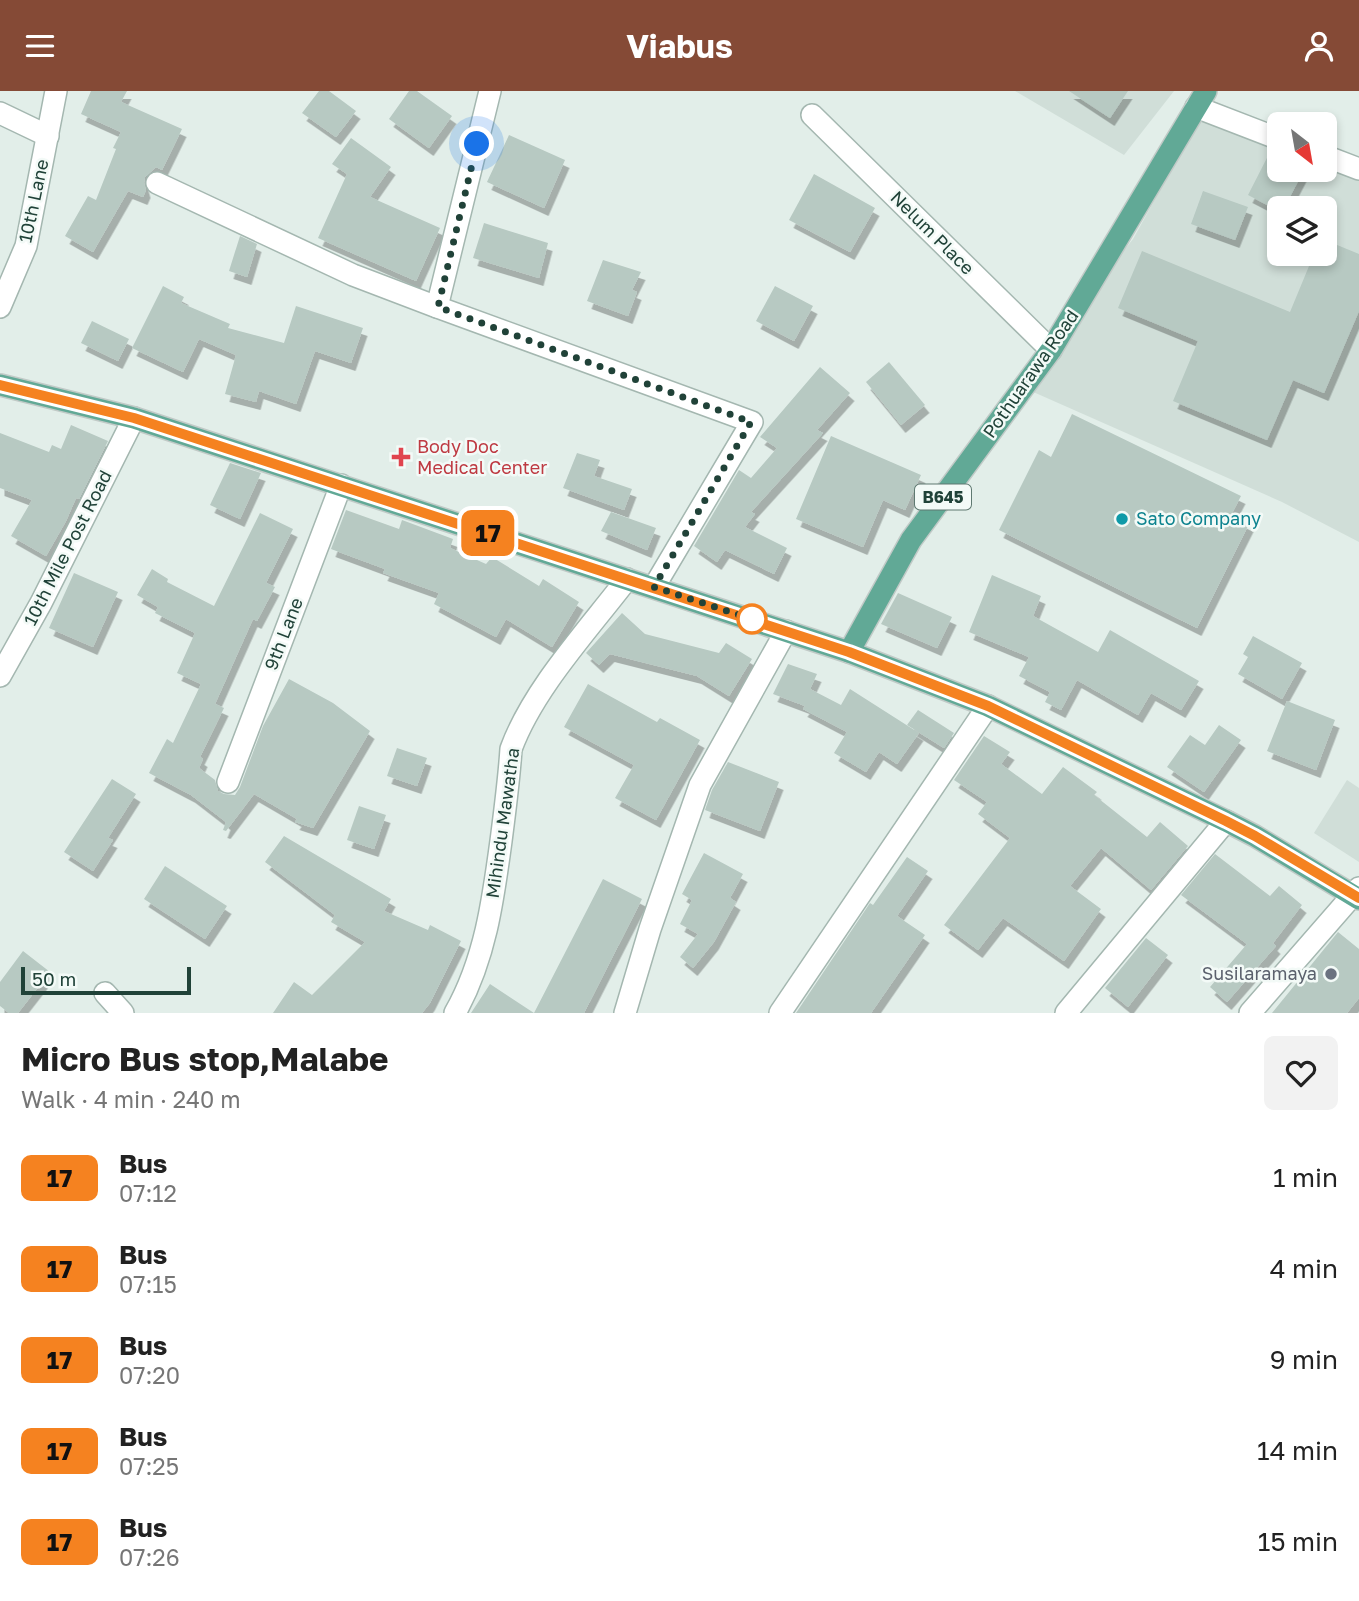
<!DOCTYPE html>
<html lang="en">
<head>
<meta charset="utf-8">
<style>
  body { margin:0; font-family:"Golos Text",sans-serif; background:#f2f2f2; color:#222; height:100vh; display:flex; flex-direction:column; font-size:26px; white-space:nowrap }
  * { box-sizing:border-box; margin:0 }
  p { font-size:23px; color:#767676 }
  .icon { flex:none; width:38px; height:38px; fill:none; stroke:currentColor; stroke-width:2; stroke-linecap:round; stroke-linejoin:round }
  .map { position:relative; height:922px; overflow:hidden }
  .drawer { display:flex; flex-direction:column; background:#fff; flex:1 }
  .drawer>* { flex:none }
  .badge { padding:0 14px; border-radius:10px; font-size:24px; line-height:46px }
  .needle { width:46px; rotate:149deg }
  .buttons { position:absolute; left:1267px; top:21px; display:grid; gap:14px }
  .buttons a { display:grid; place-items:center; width:70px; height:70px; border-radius:10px; background:#fff; box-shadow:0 4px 10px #0003; font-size:35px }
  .scale { position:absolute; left:21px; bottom:18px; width:170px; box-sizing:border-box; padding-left:7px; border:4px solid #204238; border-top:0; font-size:19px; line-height:24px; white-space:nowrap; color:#204238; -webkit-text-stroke:5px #f3faf7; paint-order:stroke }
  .you { position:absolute; width:35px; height:35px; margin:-18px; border:5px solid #fff; border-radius:50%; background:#1a73e8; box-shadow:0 0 0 10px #1a73e833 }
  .map>.badge { position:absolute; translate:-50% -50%; box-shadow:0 0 0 4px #fff }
  .round { display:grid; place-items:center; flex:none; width:74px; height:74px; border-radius:10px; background:#f2f2f2 }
  .overview { display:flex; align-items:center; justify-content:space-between; height:119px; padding:0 21px }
  h1 { font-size:33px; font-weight:700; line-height:52px }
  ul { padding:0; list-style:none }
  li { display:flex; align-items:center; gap:21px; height:91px; padding:0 21px }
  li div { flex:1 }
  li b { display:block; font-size:26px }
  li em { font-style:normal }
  li .badge { min-width:77px; font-weight:700; text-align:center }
  header { display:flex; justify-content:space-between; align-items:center; height:91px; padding:0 21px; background:#854a36; color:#fff; font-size:32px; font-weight:700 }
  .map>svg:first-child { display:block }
  .built { fill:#d0ded8; fill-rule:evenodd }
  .building { fill:#b7c9c2; filter:url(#shadow) }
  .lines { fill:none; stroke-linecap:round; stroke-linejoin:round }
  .minor-casing { stroke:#a4b7b0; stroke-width:24 }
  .major-casing { stroke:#c1cac7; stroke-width:24 }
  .minor { stroke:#fff; stroke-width:21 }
  .major { stroke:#61a996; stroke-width:21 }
  .line-casing { stroke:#fff; stroke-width:16 }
  .line { stroke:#f58220; stroke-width:10 }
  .walk { stroke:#204238; stroke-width:7; stroke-dasharray:0 12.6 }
  .health-dot { fill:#e0444e; stroke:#f3faf7; stroke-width:2.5 }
  .culture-dot { fill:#0f9aa8; stroke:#f3faf7; stroke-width:2.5 }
  .stop-dot { fill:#fff; stroke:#f58220; stroke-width:3.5 }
  .worship-dot { fill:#6b7280; stroke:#f3faf7; stroke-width:2.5 }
  .labels { text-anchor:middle; stroke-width:5; stroke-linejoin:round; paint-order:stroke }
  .shield { fill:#f3faf7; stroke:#5f7971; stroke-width:2 }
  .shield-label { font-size:16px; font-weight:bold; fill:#204238 }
  .street-label { font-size:18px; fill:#204238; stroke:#f3faf7 }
  .health-label { font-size:18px; fill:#be3a42; stroke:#f3faf7; text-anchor:start }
  .culture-label { font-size:18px; fill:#0d838f; stroke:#f3faf7; text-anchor:start }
  .worship-label { font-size:18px; fill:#5b616d; stroke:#f3faf7; text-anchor:end }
</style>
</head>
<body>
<header><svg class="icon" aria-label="menu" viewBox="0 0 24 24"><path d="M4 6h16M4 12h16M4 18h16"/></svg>Viabus<svg class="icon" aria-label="person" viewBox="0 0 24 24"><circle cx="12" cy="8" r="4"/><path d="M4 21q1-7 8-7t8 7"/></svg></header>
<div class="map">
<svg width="1359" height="922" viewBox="0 0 1359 922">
  <defs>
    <filter id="shadow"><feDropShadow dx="4.5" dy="8" stdDeviation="0" flood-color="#0004"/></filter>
  </defs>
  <rect width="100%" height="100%" fill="#e2eee9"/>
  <g class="built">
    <path d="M1015 0H1174L1124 64Z"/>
    <path d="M1209 11 1279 38V79H1325V56L1359 69V451L1282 411 1031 300 1063 236 1133 148ZM1279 117H1325V163H1279Z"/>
    <path d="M1347 689 1359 697V771L1314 742Z"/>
  </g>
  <g class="building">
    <path d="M91 0H127L121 11 182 38 162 79 156 76 145 86 144 92 146 99 143 106 128 100 93 161 65 145 88 105 96 109 116 58 113 57 121 41 81 23Z"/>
    <path d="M319 0H329L356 20 336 46 302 22Z"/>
    <path d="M409 0H417L452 25 429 57 389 28Z"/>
    <path d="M1069 0H1128L1110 27Z"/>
    <path d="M509 44 565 69 544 117 487 91Z"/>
    <path d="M351 47 391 76 370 106 440 137 416 190 318 147 347 83 332 73Z"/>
    <path d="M1271 59 1279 61V79H1304L1284 117H1279V120L1248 104Z"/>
    <path d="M814 83 875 117 850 161 789 129Z"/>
    <path d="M1203 100 1248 116 1235 149 1191 133Z"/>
    <path d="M484 132 548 152 539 187 473 167Z"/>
    <path d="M240 145 257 153 247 186 229 180Z"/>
    <path d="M1325 149 1359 163V220L1324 302 1293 289 1267 349 1173 310 1198 250 1118 217 1142 160 1290 221 1314 163H1325Z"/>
    <path d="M603 169 641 181 632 199 637 201 628 225 587 210Z"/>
    <path d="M163 195 184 206 181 212 230 233 228 237 284 252 296 215 363 237 351 272 315 260 296 313 259 300 256 311 225 303 236 264 199 248 183 281 132 257Z"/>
    <path d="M775 195 813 215 794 250 756 230Z"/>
    <path d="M92 230 129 248 118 270 81 252Z"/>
    <path d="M889 271 925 314 901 334 866 291Z"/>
    <path d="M820 276 850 302 817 339 823 342 751 421 755 423 745 436 787 457 774 483 725 459 717 471 694 455 739 379 751 387 777 357 760 346Z"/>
    <path d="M1072 323 1241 405 1231 424 1249 433 1197 537 999 439 1039 359 1051 366Z"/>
    <path d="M71 334 108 350 79 408 76 407 66 430 46 465 11 445 32 409 0 397V342L49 361 52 354 61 358Z"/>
    <path d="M831 345 921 384 905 419 883 409 863 456 796 428Z"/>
    <path d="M577 362 600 369 594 385 632 398 624 419 563 397Z"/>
    <path d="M230 372 261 382 240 428 210 414Z"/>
    <path d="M346 419 399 438 402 429 453 448 450 457 486 473 492 466 539 495 543 488 579 511 552 556 506 528 496 546 434 513 439 502 383 482 385 478 331 458Z"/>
    <path d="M611 421 656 437 647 459 601 440Z"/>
    <path d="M260 422 293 438 266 492 275 496 257 530 253 528 215 613 224 617 200 666 203 668 199 677 215 689 218 700 224 703 235 704 240 696 263 635 289 588 333 612 370 640 313 737 295 731 297 728 254 703 226 740 223 739 226 731 191 704 149 682 167 648 173 652 201 593 177 582 195 542 155 522 158 516 137 504 152 478 168 488 167 491 214 515Z"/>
    <path d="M74 482 118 501 93 556 49 537Z"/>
    <path d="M992 484 1041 505 1033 525 1098 561 1110 539 1199 590 1181 619 1151 602 1138 624 1077 589 1061 619 1045 611 1050 601 1019 585 1029 566 969 541Z"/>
    <path d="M898 502 952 526 937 557 881 533Z"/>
    <path d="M622 522 645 543 719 562 726 552 752 568 729 605 697 585 610 563 599 574 586 562Z"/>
    <path d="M1253 545 1302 572 1282 608 1238 583 1248 566 1243 563Z"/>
    <path d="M788 573 817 583 810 598 841 614 850 598 919 642 897 673 879 661 866 681 834 662 847 641 803 618 805 615 773 603Z"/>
    <path d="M588 593 657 631 660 627 700 649 656 729 615 707 634 674 564 636Z"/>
    <path d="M1287 610 1335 629 1316 679 1267 660Z"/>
    <path d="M918 619 954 642 944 657 907 634Z"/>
    <path d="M1219 634 1241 649 1204 701 1167 676 1190 644 1205 654Z"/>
    <path d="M984 645 1010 661 1001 673 1042 703 1063 676 1097 701 1094 704 1147 746 1160 731 1188 755 1151 799 1101 757 1070 795 1101 818 1064 870 1003 827 978 859 944 834 1010 747 978 723 987 711 954 689Z"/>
    <path d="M397 657 427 667 417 695 387 685Z"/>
    <path d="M728 671 779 691 760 740 705 719 712 699Z"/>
    <path d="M112 688 136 703 108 747 113 749 93 780 64 761Z"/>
    <path d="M359 715 386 724 374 758 347 749Z"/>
    <path d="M284 745 391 808 384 820 428 839 430 834 461 850 430 912 422 922H273L294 891 312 904 365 851 331 831 335 824 265 771Z"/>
    <path d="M704 762 743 783 730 807 736 811 714 851 693 877 680 866 698 843 680 833 692 809 682 803Z"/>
    <path d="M1215 763 1270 805 1279 795 1302 814 1273 852 1276 855 1227 911 1210 896 1247 853 1181 804Z"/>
    <path d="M907 766 928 780 897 825 925 844 871 922H796L870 812 873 814Z"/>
    <path d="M165 775 227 815 205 848 144 808Z"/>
    <path d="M603 788 642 808 584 922H471L490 893 534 922Z"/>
    <path d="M1338 841 1359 858V907L1347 922H1272Z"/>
    <path d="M1146 847 1168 864 1128 916 1105 897Z"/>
    <path d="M23 860 50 881 18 922H9L0 915V891Z"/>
  </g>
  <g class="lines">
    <defs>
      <g id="minor">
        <path d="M490 0 437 216 752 331 654 496"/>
        <path d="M1196 16 1279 48"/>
        <path d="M0 22 48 45"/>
        <path d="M812 24 1051 259"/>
        <path d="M1325 65 1359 78"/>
        <path d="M157 92 353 184 437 216"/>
        <path d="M0 216 26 155 56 0"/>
        <path d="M0 585 41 512 134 327"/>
        <path d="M228 691 341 394"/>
        <path d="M105 902 123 922"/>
        <path d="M455 922C485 869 493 810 501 750 505 719 509 689 511 658 533 598 588 539 627 488"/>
        <path d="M625 922 650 838 700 694 786 540"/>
        <path d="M780 922 988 615"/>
        <path d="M1066 922 1226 730"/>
        <path d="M1250 922 1359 797"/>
      </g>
      <g id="major">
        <path d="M0 294 134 327 849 561 988 615 1226 730 1255 745 1359 808"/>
        <path d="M849 561 911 449 1051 259 1206 0"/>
      </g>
    </defs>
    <use href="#minor" class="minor-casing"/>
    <use href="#major" class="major-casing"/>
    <use href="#minor" class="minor"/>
    <use href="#major" class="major"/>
  </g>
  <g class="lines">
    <defs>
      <path id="line" d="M0 294 134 327 849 561 988 615 1226 730 1255 745 1359 807"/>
    </defs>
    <use href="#line" class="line-casing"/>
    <use href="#line" class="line"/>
    <path class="walk" d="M477 53 438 216 751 331 654 496 761 531 752 528"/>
  </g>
  <path class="health-dot" d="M397.5 355.5h7v7h7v7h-7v7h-7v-7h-7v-7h7z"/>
  <circle class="culture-dot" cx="1122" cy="428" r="7"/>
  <circle class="stop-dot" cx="752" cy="528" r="14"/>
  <circle class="worship-dot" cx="1331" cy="883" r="7"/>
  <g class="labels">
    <rect class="shield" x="915" y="393.5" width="56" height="25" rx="5"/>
    <g class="shield-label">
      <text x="943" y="412">B645</text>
    </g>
    <g class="street-label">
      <text transform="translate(34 110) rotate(-78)" y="6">10th Lane</text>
      <text transform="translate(932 142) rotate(45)" y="6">Nelum Place</text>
      <text transform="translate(1031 283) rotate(-55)" y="6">Pothuarawa Road</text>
      <text transform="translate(68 457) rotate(-63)" y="6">10th Mile Post Road</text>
      <text transform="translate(284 543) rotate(-69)" y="6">9th Lane</text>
      <text transform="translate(503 732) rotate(-82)" y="6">Mihindu Mawatha</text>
    </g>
    <g class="health-label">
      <text x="417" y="362">Body Doc<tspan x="417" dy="21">Medical Center</tspan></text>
    </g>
    <g class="culture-label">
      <text x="1136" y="434">Sato Company</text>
    </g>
    <g class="worship-label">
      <text x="1317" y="889">Susilaramaya</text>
    </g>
  </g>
</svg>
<div class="buttons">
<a><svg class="needle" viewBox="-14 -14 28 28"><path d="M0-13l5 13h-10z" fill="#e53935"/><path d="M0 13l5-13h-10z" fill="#767676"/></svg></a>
<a><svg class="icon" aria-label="layers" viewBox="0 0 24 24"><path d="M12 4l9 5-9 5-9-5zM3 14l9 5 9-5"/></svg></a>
</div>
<div class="scale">50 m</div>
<div class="you" style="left:477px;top:53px"></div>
<b class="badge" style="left:488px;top:442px;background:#f58220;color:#111">17</b>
</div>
<section class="drawer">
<div class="overview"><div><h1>Micro Bus stop,Malabe</h1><p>Walk · 4 min · 240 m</p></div><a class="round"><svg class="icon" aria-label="heart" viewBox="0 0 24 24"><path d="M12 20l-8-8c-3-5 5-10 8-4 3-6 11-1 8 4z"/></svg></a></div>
<ul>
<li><span class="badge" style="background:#f58220;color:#111">17</span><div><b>Bus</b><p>07:12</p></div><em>1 min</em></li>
<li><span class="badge" style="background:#f58220;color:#111">17</span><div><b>Bus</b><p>07:15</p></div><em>4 min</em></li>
<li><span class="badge" style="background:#f58220;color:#111">17</span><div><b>Bus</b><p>07:20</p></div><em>9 min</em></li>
<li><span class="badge" style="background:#f58220;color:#111">17</span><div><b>Bus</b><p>07:25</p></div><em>14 min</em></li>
<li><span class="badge" style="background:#f58220;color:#111">17</span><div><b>Bus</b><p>07:26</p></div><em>15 min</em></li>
</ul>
</section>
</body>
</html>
